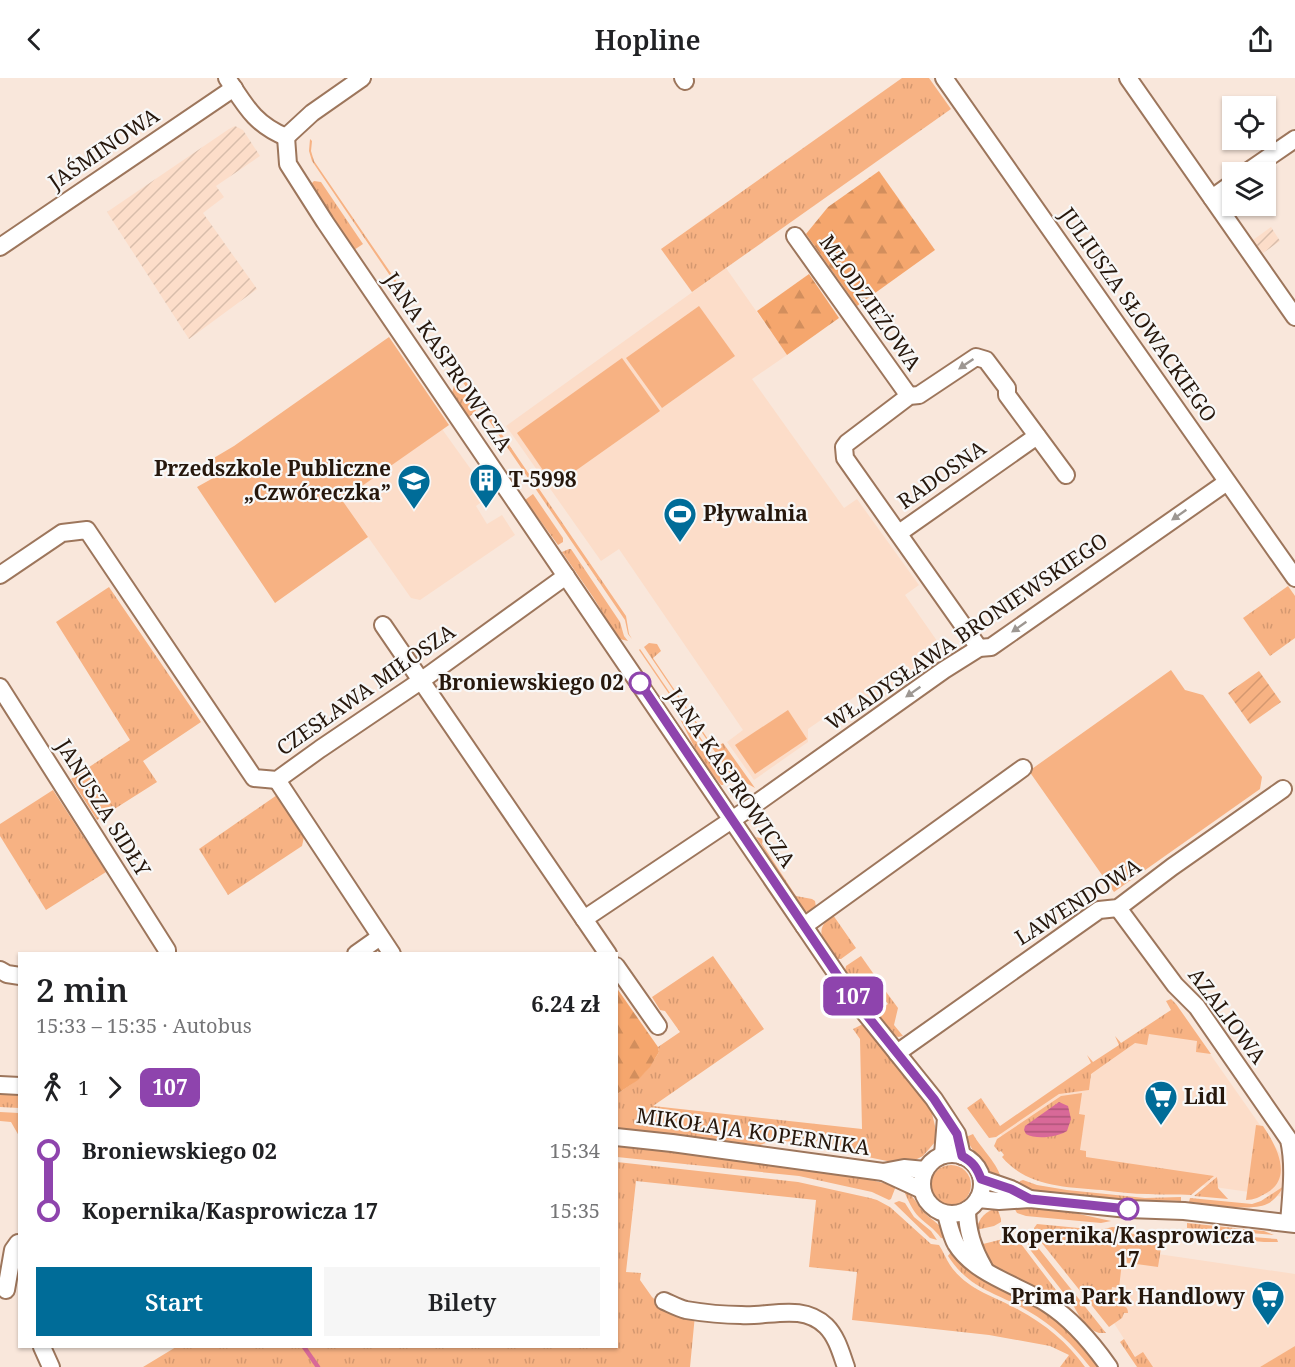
<!DOCTYPE html>
<html lang="pl">
<head>
<meta charset="utf-8">
<style>
  body { margin:0; font-family:"Noto Serif",serif; background:#f6f6f6; color:#202124; height:100vh; display:flex; flex-direction:column; font-size:22px; white-space:nowrap }
  * { box-sizing:border-box; margin:0 }
  p { font-size:20px; color:#757577 }
  .icon { flex:none; width:33px; height:33px; fill:none; stroke:currentColor; stroke-width:2; stroke-linecap:round; stroke-linejoin:round }
  .map { position:relative; flex:1; overflow:hidden }
  .details { position:absolute; left:18px; top:874px; width:600px; height:396px; display:flex; flex-direction:column; background:#fff; border-radius:0px; box-shadow:0 2px 4px #0004 }
  .details>* { flex:none }
  .badge { padding:0 12px; border-radius:9px; font-size:21px; line-height:39px }
  .buttons { position:absolute; left:1222px; top:18px; display:grid; gap:12px }
  .buttons a { display:grid; place-items:center; width:54px; height:54px; border-radius:0px; background:#fff; box-shadow:0 2px 4px #0004; font-size:30px }
  .map>.badge { position:absolute; translate:-50% -50%; box-shadow:0 0 0 3px #fff }
  .legs { display:flex; align-items:center; gap:9px; height:66px; padding:0 18px; font-size:20px }
  .legs p { margin-inline-start:auto }
  .head { display:flex; align-items:center; justify-content:space-between; height:102px; padding:0 18px }
  h1 { font-size:33px; font-weight:600; line-height:45px }
  .cta { display:flex; gap:12px; margin-top:auto; padding:12px 18px }
  .cta a { flex:1; height:69px; border-radius:0px; background:#006c98; color:#fff; font-size:24px; font-weight:600; line-height:69px; text-align:center }
  .cta a+a { background:#f6f6f6; color:#202124 }
  ul { padding:0 18px; list-style:none }
  li { display:flex; align-items:center; gap:21px; height:60px; font-size:22px }
  li i { display:grid; place-items:center; width:9px; height:100%; margin:0 8px; background:currentColor }
  li i::after { content:''; width:15px; height:15px; margin:-8px; border:4px solid; border-radius:50%; background:#fff }
  li p { margin-inline-start:auto }
  li:first-child i { background:linear-gradient(#0000 50%,currentColor 0) }
  li:last-child i { background:linear-gradient(currentColor 50%,#0000 0) }
  header { display:flex; justify-content:space-between; align-items:center; height:78px; padding:0 18px; background:#fff; font-size:27px; font-weight:600 }
  .map>svg:first-child { display:block }
  .built { fill:#fcddc9 }
  .industrial { fill:url(#industrial-furrows) }
  .grass { fill:url(#grass-tufts) }
  .forest { fill:url(#forest-firs) }
  .park { fill:#f7b283 }
  .garden { fill:url(#garden-furrows) }
  .water { fill:url(#water-rules) }
  .lines { fill:none; stroke-linecap:round; stroke-linejoin:round }
  .stream { stroke:#d86998; stroke-width:4.5 }
  .minor-casing { stroke:#9d765c; stroke-width:20 }
  .minor { stroke:#fff; stroke-width:16 }
  .oneway { fill:#9d9792 }
  .line-1-casing { stroke:#fff; stroke-width:14 }
  .line-1 { stroke:#8e44ad; stroke-width:9 }
  .stop-1-dot { fill:#fff; stroke:#8e44ad; stroke-width:3 }
  .labels { text-anchor:middle; stroke-width:4.5; stroke-linejoin:round; paint-order:stroke }
  .street-label { font-size:21px; fill:#26170c; stroke:#f8f8f8 }
  .poi-label { font-size:21px; font-weight:bold; fill:#26170c; stroke:#f8f8f8; text-anchor:start }
  .stop-label { font-size:21px; font-weight:bold; fill:#26170c; stroke:#f8f8f8; text-anchor:end }
</style>
</head>
<body>
<header><svg class="icon" aria-label="back" viewBox="0 0 24 24"><path d="M15 5l-7 7 7 7"/></svg>Hopline<svg class="icon" aria-label="share" viewBox="0 0 24 24"><path d="M12 15V3M7 8l5-5 5 5M5 13v7h14v-7"/></svg></header>
<div class="map">
<svg width="1295" height="1289" viewBox="0 0 1295 1289">
  <defs>
    <pattern id="industrial-furrows" width="10" height="10" patternUnits="userSpaceOnUse" patternTransform="scale(1.5)"><rect width="10" height="10" fill="#fcddc9"/><path d="M-1 1l2-2M0 10L10 0M9 11l2-2" fill="none" stroke="#d8bdab"/></pattern>
    <pattern id="grass-tufts" width="24" height="20" patternUnits="userSpaceOnUse" patternTransform="scale(1.5)"><rect width="24" height="20" fill="#f7b283"/><path d="M3 7l-1-3M5 7V3M7 7l1-3M15 17l-1-3M17 17v-4M19 17l1-3" fill="none" stroke="#d49870"/></pattern>
    <pattern id="forest-firs" width="22" height="20" patternUnits="userSpaceOnUse" patternTransform="scale(1.5)"><rect width="22" height="20" fill="#f5a66d"/><path d="M5 1l3.5 6h-7zM16 11l3.5 6h-7z" fill="#d28e5d"/></pattern>
    <pattern id="garden-furrows" width="10" height="10" patternUnits="userSpaceOnUse" patternTransform="scale(1.5)"><rect width="10" height="10" fill="#f7b283"/><path d="M-1 1l2-2M0 10L10 0M9 11l2-2" fill="none" stroke="#d49870"/></pattern>
    <pattern id="water-rules" width="6" height="5" patternUnits="userSpaceOnUse" patternTransform="scale(1.5)"><rect width="6" height="5" fill="#d86998"/><path d="M0 2.5h6" fill="none" stroke="#af557a"/></pattern>
  </defs>
  <rect width="100%" height="100%" fill="#f9e7db"/>
  <g class="built">
    <path d="M726 190 787 277 752 301 844 430 857 421 919 507 905 517 942 570 872 621 860 615 808 651V664L754 702 727 664 743 652 619 471 601 483 506 348Z"/>
    <path d="M442 351 490 418 476 428 487 446 502 437 515 457 420 522 411 520 342 422Z"/>
    <path d="M1180 933 1295 1097 1284 1119 1018 1081 1000 1055Z"/>
    <path d="M1083 1165 1295 1196V1268L1260 1289H1142L1073 1181Z"/>
  </g>
  <g class="industrial">
    <path d="M235 48 243 52 260 78 216 108 224 119 203 135 257 211 189 261 107 134 229 51Z"/>
    <path d="M1271 149 1280 163 1263 175 1253 162Z"/>
  </g>
  <g class="grass">
    <path d="M902 0H929L951 31 692 214 661 171Z"/>
    <path d="M310 61 312 63 311 73 314 83 399 207 397 208 312 83 309 73Z"/>
    <path d="M314 103 321 104 363 166 354 172 310 107Z"/>
    <path d="M464 301 626 538 629 556 632 561 628 556 625 542 462 303Z"/>
    <path d="M458 305 476 333 469 339 452 315 454 308Z"/>
    <path d="M533 416 563 460V464L558 467 525 422Z"/>
    <path d="M569 471H571L620 544 624 558 628 563 620 561 617 558 593 519 562 474Z"/>
    <path d="M1288 508 1295 518V560L1270 578 1243 540Z"/>
    <path d="M109 509 201 644 143 683 157 704 97 742 71 701 130 662 56 544Z"/>
    <path d="M649 565 657 566 661 573 653 580 714 670 723 665 755 710 730 696 644 569Z"/>
    <path d="M640 571 728 700 725 698 639 572Z"/>
    <path d="M678 637 724 704 723 707H721L701 682Z"/>
    <path d="M53 712 106 794 46 832 0 758V746Z"/>
    <path d="M277 717 304 759 302 768 228 817 199 771Z"/>
    <path d="M756 759 763 761 762 766 796 818 812 821 815 823 816 829 812 835 804 833Z"/>
    <path d="M833 837 856 870 841 881H837C825 864 811 853 833 837Z"/>
    <path d="M713 878 764 951 653 1028 862 1051 860 961 853 951 863 946 914 1009 931 1031 935 1048V1064L923 1078 913 1083 892 1084 853 1076 842 1068 794 1059 792 1064 775 1062 760 1067 617 1050V1016C638 1002 646 996 659 974L658 969 680 954 665 933 660 932 652 919Z"/>
    <path d="M861 878 880 905 865 915 859 914 845 893 846 888Z"/>
    <path d="M884 911 898 930 894 947 903 958 898 959 892 956 869 926 870 921 879 932 888 926 880 915Z"/>
    <path d="M1171 921 1176 926 1211 976 1196 974 1197 963 1149 956 1147 967 1135 965 1091 996 1089 1012 1059 1016 996 1059 989 1060 967 1030 981 1020 1000 1048 1091 985 1087 977 1093 984 1119 967 1115 958 1121 965 1171 932 1166 923Z"/>
    <path d="M0 1013 19 1014V1030L0 1029Z"/>
    <path d="M1082 1015 1079 1036 1085 1037 1080 1072 1086 1073V1079L1214 1098 1191 1117C1177 1116 1163 1117 1148 1116 1133 1116 1117 1114 1102 1112 1067 1109 1027 1109 1002 1079L1004 1077 1001 1073 999 1074 994 1068 997 1061 1061 1018Z"/>
    <path d="M0 1034 19 1035V1058L11 1044 0 1043Z"/>
    <path d="M1256 1047 1263 1048C1276 1067 1293 1099 1268 1114 1260 1119 1254 1122 1246 1122Z"/>
    <path d="M973 1056C982 1072 998 1085 1002 1103 990 1096 971 1073 966 1059Z"/>
    <path d="M616 1067 747 1081 850 1097 896 1108 891 1121 889 1122 872 1114 799 1098 617 1079Z"/>
    <path d="M617 1084 798 1104 870 1120 877 1122 890 1129 931 1166 939 1167C943 1173 946 1181 950 1187 967 1212 994 1218 1019 1232 1045 1246 1068 1265 1085 1289H1060L1069 1277 1050 1268 989 1257 852 1242 857 1194 809 1189 816 1122 636 1103 626 1194 641 1195 640 1202 652 1219 661 1227 695 1237 690 1289H143L176 1269H616Z"/>
    <circle cx="951" cy="1107" r="20"/>
    <path d="M1217 1099 1218 1110 1228 1121 1194 1118Z"/>
    <path d="M1023 1102 1037 1107 1067 1112 1145 1120 1181 1119V1123C1165 1122 1149 1124 1134 1123 1095 1122 1055 1117 1017 1109L1020 1103Z"/>
    <path d="M1284 1108C1279 1116 1275 1122 1267 1126 1249 1134 1210 1126 1189 1124L1190 1120 1252 1126 1261 1123Z"/>
    <path d="M904 1113C913 1117 916 1124 921 1131 932 1144 940 1143 948 1161L941 1160C934 1150 927 1147 919 1139 912 1132 908 1122 904 1113Z"/>
    <path d="M899 1123 905 1125 914 1139 931 1153 937 1162 930 1160 894 1125Z"/>
    <path d="M1013 1128 1061 1132 1111 1143 1101 1145 1026 1138 1017 1135Z"/>
    <path d="M997 1129 1001 1141V1144L994 1148 976 1152C979 1139 986 1134 997 1129Z"/>
    <path d="M1187 1145 1264 1153 1274 1157 1187 1150Z"/>
    <path d="M1037 1146 1100 1152 1112 1149 1124 1150V1155L1136 1156 1137 1152 1151 1154 1134 1160 1044 1151 1034 1155V1150Z"/>
    <path d="M1186 1154 1277 1161 1278 1164H1264L1186 1157Z"/>
    <path d="M1041 1156 1135 1165 1158 1156 1163 1157 1158 1189 1122 1184 1119 1210 1112 1209 1111 1215 1118 1218 1117 1226C1124 1228 1128 1228 1128 1235H1124L1122 1240 1109 1249 1037 1159Z"/>
    <path d="M1015 1158 1062 1220V1225L1036 1209 1002 1193 992 1186 986 1179 979 1167Z"/>
    <path d="M1032 1162 1106 1255H1099L1094 1253 1082 1243 1073 1227 1028 1169V1165Z"/>
    <path d="M955 1173C973 1208 1011 1213 1042 1233 1065 1248 1082 1268 1098 1289H1090C1072 1266 1053 1247 1028 1233 996 1214 970 1212 948 1178L951 1174Z"/>
    <path d="M1124 1261 1135 1279 1143 1274 1153 1289H1137L1120 1264Z"/>
    <path d="M1295 1268V1289H1260Z"/>
  </g>
  <g class="forest">
    <path d="M879 93 935 172 857 228 806 156 828 129Z"/>
    <path d="M809 196 839 240 787 277 757 233Z"/>
    <path d="M616 909 658 969 659 974 650 989 638 1002 617 1016Z"/>
  </g>
  <g class="park">
    <path d="M699 228 735 278 662 330 626 280Z"/>
    <path d="M389 259 449 347 342 422 368 459 275 525 197 409 215 399 207 384 234 368Z"/>
    <path d="M622 280 660 333 554 408 517 355Z"/>
    <path d="M1171 592 1185 612 1203 617 1262 699 1260 711 1114 814 1029 693Z"/>
    <path d="M788 632 807 661 755 696 735 667Z"/>
  </g>
  <path class="garden" d="M1259 593 1281 624 1250 646 1228 615Z"/>
  <path class="water" d="M1059 1024 1068 1028 1071 1041 1067 1053C1058 1059 1036 1062 1026 1056L1024 1052 1025 1048Z"/>
  <g class="lines">
    <path class="stream" d="M304 1269 318 1289"/>
    <defs>
      <g id="minor">
        <path d="M227 0C245 27 254 46 286 59"/>
        <path d="M683 0 685 3"/>
        <path d="M944 0 1295 500"/>
        <path d="M1128 0 1295 239"/>
        <path d="M286 59 288 86 325 144 840 901 865 935 934 1021 957 1056 962 1078"/>
        <path d="M286 59 312 35 362 0"/>
        <path d="M1247 94 1295 61"/>
        <path d="M1212 120 1233 105"/>
        <path d="M795 158 909 318"/>
        <path d="M0 169 234 10"/>
        <path d="M899 455 1037 358"/>
        <path d="M0 497 62 455 87 452 254 700 277 702 320 671 422 602 566 498"/>
        <path d="M383 547 608 876"/>
        <path d="M979 570 845 380 844 369 847 365 909 318 919 317 976 279 986 282 1007 310V317L1066 397"/>
        <path d="M0 609 167 872V876"/>
        <path d="M277 702 392 876"/>
        <path d="M1118 830 1175 907 1197 929 1289 1062C1295 1088 1291 1118 1289 1145"/>
        <path d="M584 841 754 727 944 592 979 570 991 569 1227 404"/>
        <path d="M804 848 1023 690"/>
        <path d="M356 876 380 859"/>
        <path d="M616 888 658 948"/>
        <path d="M0 892 7 896 20 898"/>
        <path d="M897 975 1099 832 1118 830 1172 789 1283 711"/>
        <path d="M0 1007 20 1008"/>
        <path d="M616 1059 672 1065 883 1094 922 1112"/>
        <circle cx="952" cy="1106" r="30"/>
        <path d="M943 1077 946 1040"/>
        <path d="M883 1094 904 1090 925 1092"/>
        <path d="M982 1101 1011 1111 1030 1121"/>
        <path d="M978 1121 999 1123 1030 1121 1128 1131 1184 1133 1295 1146"/>
        <path d="M967 1132C967 1153 974 1173 984 1190"/>
        <path d="M946 1136C949 1146 951 1157 956 1166 974 1196 1020 1208 1048 1226 1073 1242 1092 1265 1109 1289"/>
        <path d="M6 1212 13 1172 18 1165 20 1166"/>
        <path d="M664 1223C671 1226 678 1230 686 1232 704 1235 723 1237 741 1237 770 1239 802 1225 826 1248 837 1259 841 1275 846 1289"/>
        <path d="M42 1269 51 1289"/>
      </g>
    </defs>
    <use href="#minor" class="minor-casing"/>
    <use href="#minor" class="minor"/>
  </g>
  <defs><path id="oneway-solid" d="M-6-.8H1V-3.2L6.5 0L1 3.2V.8H-6Z" transform="scale(1.5)"/></defs>
  <g class="oneway">
    <use href="#oneway-solid" transform="translate(966 286) rotate(146)"/>
    <use href="#oneway-solid" transform="translate(1179 437) rotate(145)"/>
    <use href="#oneway-solid" transform="translate(1019 549) rotate(145)"/>
    <use href="#oneway-solid" transform="translate(913 614) rotate(145)"/>
  </g>
  <g class="lines">
    <defs>
      <path id="line-1" d="M640 605 840 901 865 935 934 1021 957 1056 962 1078C973 1084 977 1090 981 1101L1011 1111 1030 1121 1128 1131"/>
    </defs>
    <use href="#line-1" class="line-1-casing"/>
    <use href="#line-1" class="line-1"/>
  </g>
  <defs>
    <symbol id="building-pin" viewBox="-11 -11 22 30"><path d="M0 17L-7.5 6A9.5 9.5 0 1 1 7.5 6Z" fill="#006c98" stroke="#f8f8f8"/><path d="M-4-6H4V6H1V3H-1V6H-4ZM-2.5-4.3h1.7v1.8h-1.7ZM.8-4.3h1.7v1.8H.8ZM-2.5-1h1.7V.8h-1.7ZM.8-1h1.7V.8H.8Z" fill="#fff"/></symbol>
    <symbol id="school-pin" viewBox="-11 -11 22 30"><path d="M0 17L-7.5 6A9.5 9.5 0 1 1 7.5 6Z" fill="#006c98" stroke="#f8f8f8"/><path d="M0-5L7-2L0 1L-7-2ZM-4 1L0 2.5L4 1V4Q0 6-4 4Z" fill="#fff"/></symbol>
    <symbol id="stadium-pin" viewBox="-11 -11 22 30"><path d="M0 17L-7.5 6A9.5 9.5 0 1 1 7.5 6Z" fill="#006c98" stroke="#f8f8f8"/><path d="M0-5a6.5 5 0 1 0 0 10a6.5 5 0 1 0 0-10ZM-3.5-1.8h7v3.6h-7Z" fill="#fff"/></symbol>
    <symbol id="supermarket-pin" viewBox="-11 -11 22 30"><path d="M0 17L-7.5 6A9.5 9.5 0 1 1 7.5 6Z" fill="#006c98" stroke="#f8f8f8"/><path d="M-6-5.5h2.5l.6 2H6L4.5 2H-2.5L-4.4-4H-6ZM-1.5 3.2a1.3 1.3 0 1 0 .1 0ZM3 3.2a1.3 1.3 0 1 0 .1 0Z" fill="#fff"/></symbol>
  </defs>
  <g fill-rule="evenodd">
    <use href="#building-pin" x="467" y="383" width="38" height="52"/>
    <use href="#school-pin" x="395" y="384" width="38" height="52"/>
    <use href="#stadium-pin" x="661" y="417" width="38" height="52"/>
    <use href="#supermarket-pin" x="1142" y="1000" width="38" height="52"/>
    <use href="#supermarket-pin" x="1249" y="1200" width="38" height="52"/>
  </g>
  <g class="stop-1-dot">
    <circle cx="640" cy="605" r="10"/>
    <circle cx="1128" cy="1131" r="10"/>
  </g>
  <g class="labels">
    <g class="street-label">
      <text transform="translate(104 71) rotate(-34)" y="7">JAŚMINOWA</text>
      <text transform="translate(870 225) rotate(55)" y="7">MŁODZIEŻOWA</text>
      <text transform="translate(1138 237) rotate(55)" y="7">JULIUSZA SŁOWACKIEGO</text>
      <text transform="translate(448 284) rotate(56)" y="7">JANA KASPROWICZA</text>
      <text transform="translate(942 397) rotate(-35)" y="7">RADOSNA</text>
      <text transform="translate(967 554) rotate(-34)" y="7">WŁADYSŁAWA BRONIEWSKIEGO</text>
      <text transform="translate(366 612) rotate(-35)" y="7">CZESŁAWA MIŁOSZA</text>
      <text transform="translate(731 700) rotate(56)" y="7">JANA KASPROWICZA</text>
      <text transform="translate(103 730) rotate(58)" y="7">JANUSZA SIDŁY</text>
      <text transform="translate(1078 824) rotate(-32)" y="7">LAWENDOWA</text>
      <text transform="translate(1227 938) rotate(53)" y="7">AZALIOWA</text>
      <text transform="translate(753 1054) rotate(8)" y="7">MIKOŁAJA KOPERNIKA</text>
    </g>
    <g class="poi-label">
      <text x="391" y="398" text-anchor="end">Przedszkole Publiczne<tspan x="391" dy="24">„Czwóreczka”</tspan></text>
      <text x="509" y="409">T-5998</text>
      <text x="703" y="443">Pływalnia</text>
      <text x="1184" y="1026">Lidl</text>
      <text x="1245" y="1226" text-anchor="end">Prima Park Handlowy</text>
    </g>
    <g class="stop-label">
      <text x="624" y="612">Broniewskiego 02</text>
      <text x="1128" y="1165" text-anchor="middle">Kopernika/Kasprowicza<tspan x="1128" dy="24">17</tspan></text>
    </g>
  </g>
</svg>
<div class="buttons">
<a><svg class="icon" aria-label="locate" viewBox="0 0 24 24"><circle cx="12" cy="12" r="6"/><path d="M12 2v4M12 18v4M2 12h4M18 12h4"/></svg></a>
<a><svg class="icon" aria-label="layers" viewBox="0 0 24 24"><path d="M12 4l9 5-9 5-9-5zM3 14l9 5 9-5"/></svg></a>
</div>
<b class="badge" style="left:853px;top:918px;background:#8e44ad;color:#fff">107</b>
<section class="details">
<div class="head"><div><h1>2 min</h1><p>15:33 – 15:35 · Autobus</p></div><b>6.24 zł</b></div>
<div class="legs"><svg class="icon" aria-label="walk" viewBox="0 0 24 24"><circle cx="13" cy="4" r="2"/><path d="M13 8l-2 6 4 7M11 14l-3 7M7 12l3-4h3l4 4"/></svg>1<svg class="icon" aria-label="forward" viewBox="0 0 24 24"><path d="M9 5l7 7-7 7"/></svg><b class="badge" style="background:#8e44ad;color:#fff">107</b></div>
<ul>
<li><i style="color:#8e44ad"></i><b>Broniewskiego 02</b><p>15:34</p></li>
<li><i style="color:#8e44ad"></i><b>Kopernika/Kasprowicza 17</b><p>15:35</p></li>
</ul>
<div class="cta"><a>Start</a><a>Bilety</a></div>
</section>
</div>
</body>
</html>
